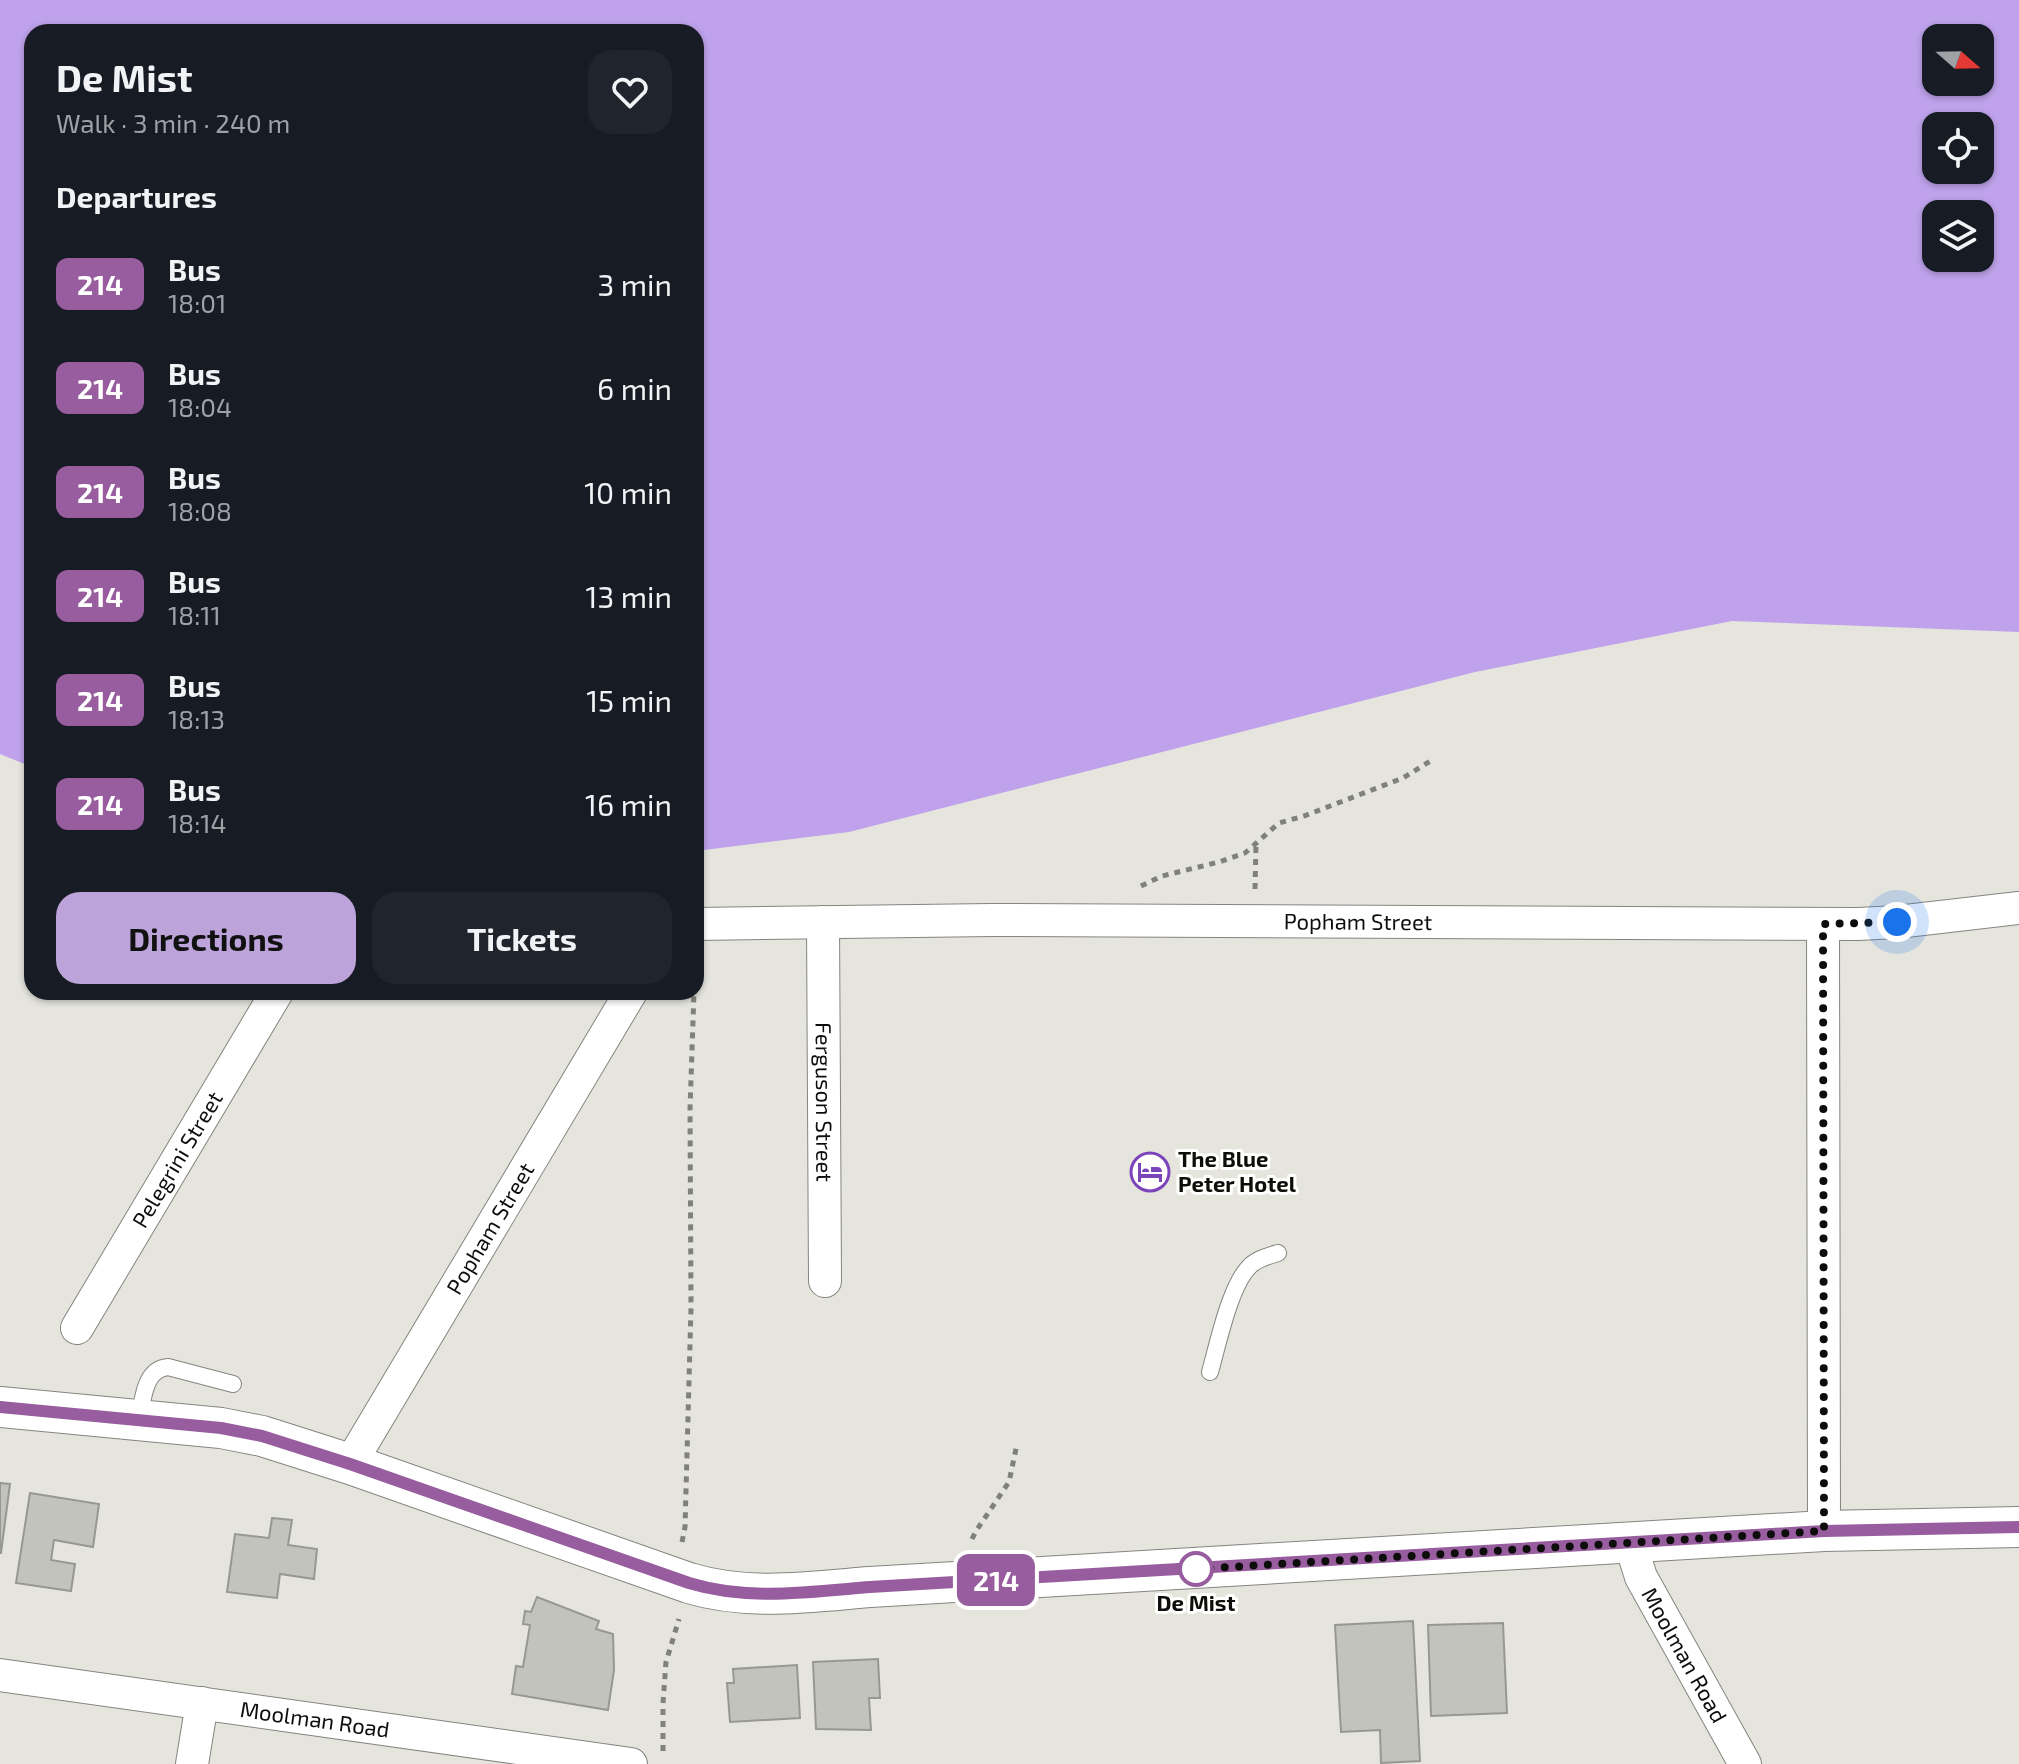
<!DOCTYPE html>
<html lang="en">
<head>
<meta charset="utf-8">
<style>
  body { margin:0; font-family:"Exo 2",sans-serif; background:#20242c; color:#f1f3f6; height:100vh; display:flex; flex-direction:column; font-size:30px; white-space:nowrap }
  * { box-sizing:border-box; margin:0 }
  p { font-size:26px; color:#9ea1a6 }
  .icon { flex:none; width:44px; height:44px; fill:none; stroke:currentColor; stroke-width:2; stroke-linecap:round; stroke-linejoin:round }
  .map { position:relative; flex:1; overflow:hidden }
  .panel { position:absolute; left:24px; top:24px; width:680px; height:976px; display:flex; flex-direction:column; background:#171b24; border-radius:24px; box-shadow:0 2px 6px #0004 }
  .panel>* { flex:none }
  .badge { padding:0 16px; border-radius:12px; font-size:28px; line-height:52px }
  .needle { width:52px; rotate:110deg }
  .buttons { position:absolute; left:1922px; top:24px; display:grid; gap:16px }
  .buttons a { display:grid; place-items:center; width:72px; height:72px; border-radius:16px; background:#171b24; box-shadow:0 2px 6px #0004; font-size:40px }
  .you { position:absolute; width:40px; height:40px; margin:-20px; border:6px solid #fff; border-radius:50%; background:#1a73e8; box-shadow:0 0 0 12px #1a73e833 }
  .map>.badge { position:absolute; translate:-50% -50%; box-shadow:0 0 0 4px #fff }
  h2 { padding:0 32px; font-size:30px; line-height:72px }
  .round { display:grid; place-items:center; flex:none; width:84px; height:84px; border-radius:24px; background:#20242c }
  .summary { display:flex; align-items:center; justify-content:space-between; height:136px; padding:0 32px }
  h1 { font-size:38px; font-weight:700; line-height:60px }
  .action { display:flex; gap:16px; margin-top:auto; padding:16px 32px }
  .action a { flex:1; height:92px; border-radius:24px; background:#bca4db; color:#111; font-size:32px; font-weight:700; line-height:92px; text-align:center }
  .action a+a { background:#20242c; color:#f1f3f6 }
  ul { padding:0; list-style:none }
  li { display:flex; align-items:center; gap:24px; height:104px; padding:0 32px }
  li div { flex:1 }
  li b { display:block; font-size:30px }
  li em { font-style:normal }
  li .badge { min-width:88px; font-weight:700; text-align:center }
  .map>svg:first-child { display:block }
  .water { fill:#bfa2eb; fill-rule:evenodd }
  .building { fill:#c3c3bd; stroke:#989892; stroke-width:2 }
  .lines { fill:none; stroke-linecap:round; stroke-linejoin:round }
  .service-casing { stroke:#85857f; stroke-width:18 }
  .minor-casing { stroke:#85857f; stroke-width:34 }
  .tertiary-casing { stroke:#85857f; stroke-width:42 }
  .path { stroke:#81817c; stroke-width:5; stroke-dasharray:6 6; stroke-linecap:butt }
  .service { stroke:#fff; stroke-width:16 }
  .minor { stroke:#fff; stroke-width:32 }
  .tertiary { stroke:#fff; stroke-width:40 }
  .line-casing { stroke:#fff; stroke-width:18 }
  .line { stroke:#975d9e; stroke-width:12 }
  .walk { stroke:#0d0d0b; stroke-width:8; stroke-dasharray:0 14.4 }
  .stop-dot { fill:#fff; stroke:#975d9e; stroke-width:4 }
  .labels { text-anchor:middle; stroke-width:6; stroke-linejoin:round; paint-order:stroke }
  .street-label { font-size:22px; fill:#0d0d0b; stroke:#fffffe }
  .poi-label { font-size:22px; font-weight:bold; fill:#0d0d0b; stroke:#fffffe; text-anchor:start }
  .stop-label { font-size:22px; font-weight:bold; fill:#0d0d0b; stroke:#fffffe }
</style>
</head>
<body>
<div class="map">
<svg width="2019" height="1764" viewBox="0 0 2019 1764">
  <rect width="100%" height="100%" fill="#e5e5de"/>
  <path class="water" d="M0 0H2019V632L1732 621 1475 672 849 832 696 851V32H32V767L0 754ZM1936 38H1980V82H1936ZM1936 126H1980V170H1936ZM1936 214H1980V258H1936Z"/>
  <g class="building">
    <path d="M0 1483 10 1484 1 1553H0Z"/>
    <path d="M30 1493 99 1504 93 1547 54 1540 51 1560 75 1564 71 1591 16 1583Z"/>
    <path d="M272 1518 292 1520 288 1545 317 1549 314 1579 280 1574 277 1598 227 1592 235 1534 269 1538Z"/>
    <path d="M537 1597 599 1621 596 1629 613 1634 614 1670 608 1710 512 1694 516 1666 523 1667 530 1625 523 1624 525 1611 531 1612Z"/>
    <path d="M1413 1621 1420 1761 1381 1763 1380 1730 1341 1732 1335 1625Z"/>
    <path d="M1503 1623 1507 1713 1431 1716 1428 1625Z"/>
    <path d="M878 1659 880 1698H869L871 1730 816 1729 813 1662Z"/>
    <path d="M797 1665 800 1718 730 1722 727 1683H734L733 1669Z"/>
  </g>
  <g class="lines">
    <defs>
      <g id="service">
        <path d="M1210 1372C1218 1344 1230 1285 1250 1266 1257 1259 1268 1256 1278 1253"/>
        <path d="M139 1419C143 1400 144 1369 168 1367L233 1384"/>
      </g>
      <g id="minor">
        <path id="s1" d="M823 922 825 1281"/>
        <path id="s2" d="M696 924 992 920 1858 924 1897 922 2019 908"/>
        <path d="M1823 924 1824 1531"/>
        <path id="s3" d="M77 1328 277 992"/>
        <path id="s4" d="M350 1464 631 992"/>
        <path id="s5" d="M1630 1542 1641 1577 1745 1764"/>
        <path id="s6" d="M0 1675 631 1764"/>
        <path d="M192 1764 202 1703"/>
      </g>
      <path id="tertiary" d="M0 1407 221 1428 262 1436 350 1464 689 1583C748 1601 810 1592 870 1587L1824 1531 2019 1527"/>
    </defs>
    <use href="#service" class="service-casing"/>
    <use href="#minor" class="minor-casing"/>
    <use href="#tertiary" class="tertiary-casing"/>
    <g class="path">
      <path d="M1141 886 1162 876 1219 862 1245 853 1279 823 1304 816 1403 778 1432 760"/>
      <path d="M1255 889 1256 844"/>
      <path d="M972 1539 976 1531 1009 1482 1017 1444"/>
      <path d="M682 1542 685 1527 691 1308 690 1109 694 992"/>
      <path d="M663 1751V1703L666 1662 679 1619"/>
    </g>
    <use href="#service" class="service"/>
    <use href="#minor" class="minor"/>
    <use href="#tertiary" class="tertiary"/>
  </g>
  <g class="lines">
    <defs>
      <path id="line" d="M0 1407 221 1428 262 1436 350 1464 689 1583C748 1601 810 1592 870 1587L1824 1531 2019 1527"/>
    </defs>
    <use href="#line" class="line-casing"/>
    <use href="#line" class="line"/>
    <path class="walk" d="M1196 1569 1824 1531 1823 924 1897 922"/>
  </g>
  <defs>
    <symbol id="hotel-ring" viewBox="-11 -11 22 22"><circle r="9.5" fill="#fffffe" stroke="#7c44ba" stroke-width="1.5"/><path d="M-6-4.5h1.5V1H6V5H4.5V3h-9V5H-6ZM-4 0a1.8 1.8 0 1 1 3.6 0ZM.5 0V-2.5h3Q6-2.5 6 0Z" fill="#7c44ba"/></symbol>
  </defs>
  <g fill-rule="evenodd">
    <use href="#hotel-ring" x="1128" y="1150" width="44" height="44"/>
  </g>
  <circle class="stop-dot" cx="1196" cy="1569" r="16"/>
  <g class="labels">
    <g class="street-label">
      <text dy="8" stroke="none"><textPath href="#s2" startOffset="662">Popham Street</textPath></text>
      <text dy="8" stroke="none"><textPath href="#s1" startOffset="180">Ferguson Street</textPath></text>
      <text dy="8" stroke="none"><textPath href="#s3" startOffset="196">Pelegrini Street</textPath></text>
      <text dy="8" stroke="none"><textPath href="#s4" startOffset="274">Popham Street</textPath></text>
      <text dy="8" stroke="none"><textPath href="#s5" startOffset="126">Moolman Road</textPath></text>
      <text dy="8" stroke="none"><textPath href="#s6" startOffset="318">Moolman Road</textPath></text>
    </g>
    <g class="poi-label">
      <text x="1178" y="1167">The Blue<tspan x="1178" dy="25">Peter Hotel</tspan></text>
    </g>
    <g class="stop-label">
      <text x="1196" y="1611">De Mist</text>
    </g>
  </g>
</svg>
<div class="buttons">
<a><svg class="needle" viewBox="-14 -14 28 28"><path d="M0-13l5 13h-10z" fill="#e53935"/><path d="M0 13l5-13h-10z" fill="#9ea1a6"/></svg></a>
<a><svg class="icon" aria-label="locate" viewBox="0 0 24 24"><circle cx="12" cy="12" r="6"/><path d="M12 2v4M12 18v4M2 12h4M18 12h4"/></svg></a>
<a><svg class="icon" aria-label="layers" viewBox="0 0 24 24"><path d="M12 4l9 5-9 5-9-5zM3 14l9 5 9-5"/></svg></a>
</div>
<div class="you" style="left:1897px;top:922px"></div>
<b class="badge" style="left:996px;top:1580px;background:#975d9e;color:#fff">214</b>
<section class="panel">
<div class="summary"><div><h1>De Mist</h1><p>Walk · 3 min · 240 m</p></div><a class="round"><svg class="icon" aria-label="heart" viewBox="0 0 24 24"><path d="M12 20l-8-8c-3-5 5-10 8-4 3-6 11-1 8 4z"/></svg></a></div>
<h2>Departures</h2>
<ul>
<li><span class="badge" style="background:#975d9e;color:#fff">214</span><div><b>Bus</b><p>18:01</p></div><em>3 min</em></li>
<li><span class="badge" style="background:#975d9e;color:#fff">214</span><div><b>Bus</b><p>18:04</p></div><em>6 min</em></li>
<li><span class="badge" style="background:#975d9e;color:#fff">214</span><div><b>Bus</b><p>18:08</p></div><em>10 min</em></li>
<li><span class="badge" style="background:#975d9e;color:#fff">214</span><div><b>Bus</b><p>18:11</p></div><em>13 min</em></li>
<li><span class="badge" style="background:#975d9e;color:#fff">214</span><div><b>Bus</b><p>18:13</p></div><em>15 min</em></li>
<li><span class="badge" style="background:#975d9e;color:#fff">214</span><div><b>Bus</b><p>18:14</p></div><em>16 min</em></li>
</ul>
<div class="action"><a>Directions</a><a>Tickets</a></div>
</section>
</div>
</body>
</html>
